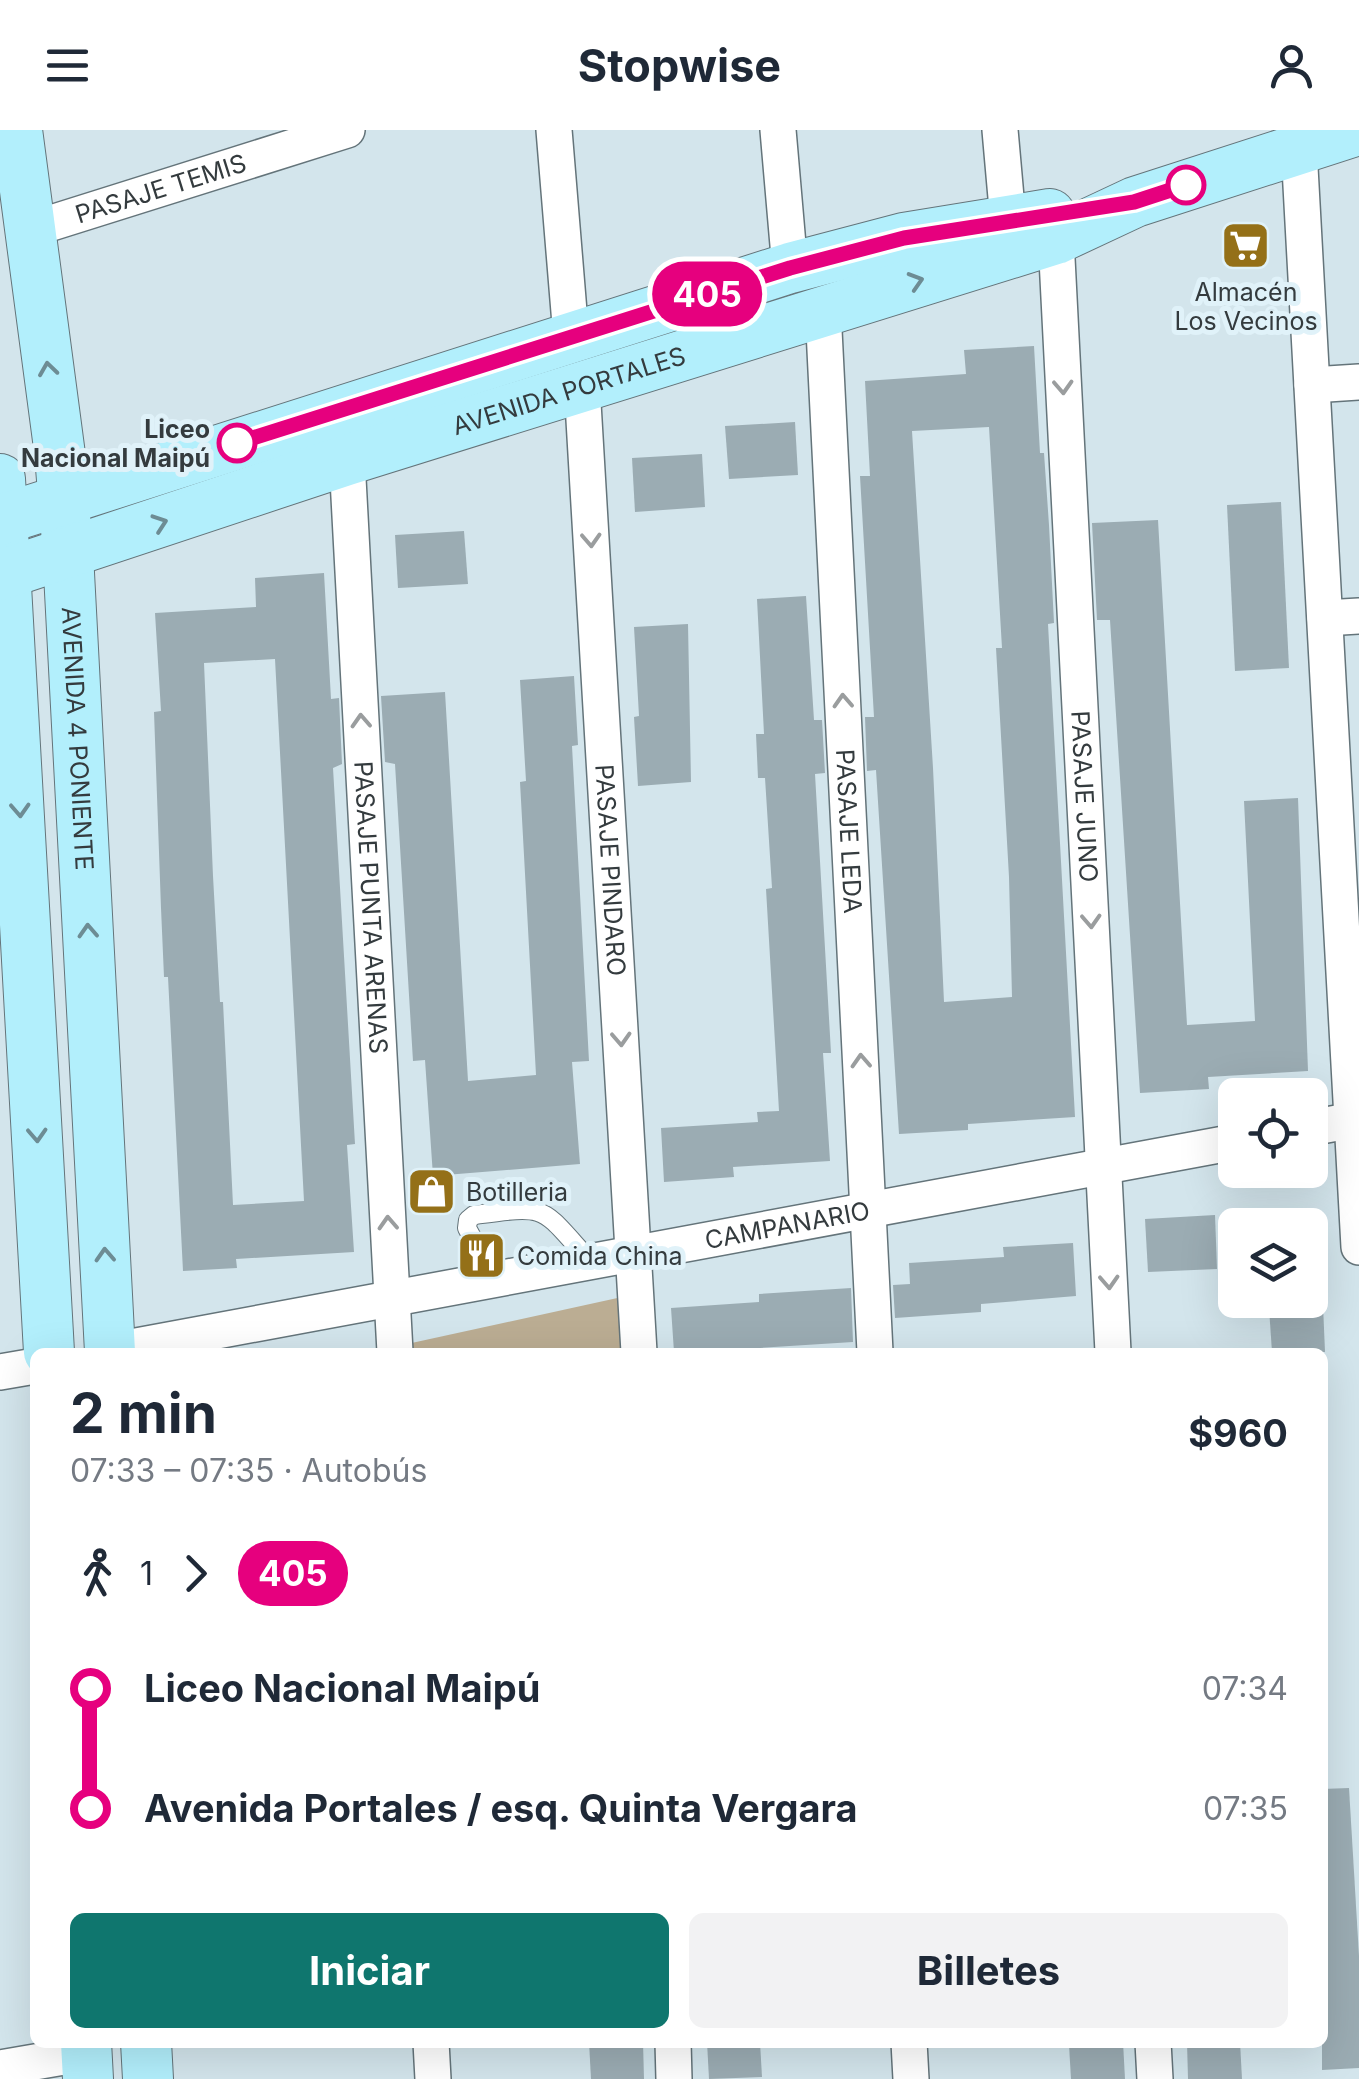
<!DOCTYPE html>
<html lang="es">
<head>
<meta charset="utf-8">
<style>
  body { margin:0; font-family:Inter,sans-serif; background:#f2f2f3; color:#1f2937; height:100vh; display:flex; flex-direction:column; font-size:38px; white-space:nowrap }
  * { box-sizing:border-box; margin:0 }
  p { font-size:32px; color:#747a83 }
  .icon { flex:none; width:55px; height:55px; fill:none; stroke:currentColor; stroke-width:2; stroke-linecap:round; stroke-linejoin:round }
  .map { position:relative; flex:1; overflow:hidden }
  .details { position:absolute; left:30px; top:1218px; width:1298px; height:700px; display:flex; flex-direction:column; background:#fff; border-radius:15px; box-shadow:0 10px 40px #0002 }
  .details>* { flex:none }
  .badge { padding:0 20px; border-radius:32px; font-size:35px; line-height:65px }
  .buttons { position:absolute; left:1218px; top:948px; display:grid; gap:20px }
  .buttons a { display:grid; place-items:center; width:110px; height:110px; border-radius:15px; background:#fff; box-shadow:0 10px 40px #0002; font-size:50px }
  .map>.badge { position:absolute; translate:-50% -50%; box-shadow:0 0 0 5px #fff }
  .legs { display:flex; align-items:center; gap:15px; height:110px; padding:0 40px; font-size:32px }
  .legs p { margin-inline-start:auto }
  .head { display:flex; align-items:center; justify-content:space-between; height:170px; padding:0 40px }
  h1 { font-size:55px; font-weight:700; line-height:75px }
  .button { display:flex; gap:20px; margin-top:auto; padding:20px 40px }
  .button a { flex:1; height:115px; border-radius:15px; background:#0f766e; color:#fff; font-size:40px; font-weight:700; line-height:115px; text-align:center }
  .button a+a { background:#f2f2f3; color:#1f2937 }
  ul { padding:0 40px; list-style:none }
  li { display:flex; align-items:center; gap:35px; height:120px; font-size:38px }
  li i { display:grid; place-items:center; width:15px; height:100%; margin:0 12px; background:currentColor }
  li i::after { content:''; width:25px; height:25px; margin:-12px; border:8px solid; border-radius:50%; background:#fff }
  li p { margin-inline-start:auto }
  li:first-child i { background:linear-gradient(#0000 50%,currentColor 0) }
  li:last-child i { background:linear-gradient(currentColor 50%,#0000 0) }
  header { display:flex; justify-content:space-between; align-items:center; height:130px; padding:0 40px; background:#fff; font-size:45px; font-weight:700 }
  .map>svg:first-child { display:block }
  .green { fill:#bbad93 }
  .building { fill:#9bacb3; fill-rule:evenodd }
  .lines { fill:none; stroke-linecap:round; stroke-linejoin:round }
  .lane-casing { stroke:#64747a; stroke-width:20 }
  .street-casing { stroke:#64747a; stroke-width:38 }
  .secondary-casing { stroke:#64747a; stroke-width:52 }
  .lane { stroke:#fff; stroke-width:18 }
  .street { stroke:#fff; stroke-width:35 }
  .secondary { stroke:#b2effc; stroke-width:50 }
  .oneway { stroke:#6d8c94 }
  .oneway2 { stroke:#9a9d9e }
  .line-1-casing { stroke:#fff; stroke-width:22 }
  .line-1 { stroke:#e6007e; stroke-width:15 }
  .stop-1-dot { fill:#fff; stroke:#e6007e; stroke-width:5 }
  .labels { text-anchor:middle; stroke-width:10; stroke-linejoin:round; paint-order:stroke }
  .street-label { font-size:25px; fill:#343b3e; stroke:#e0f2f9 }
  .poi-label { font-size:25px; fill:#343b3e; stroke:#e0f2f9; text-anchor:start }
  .stop-label { font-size:25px; font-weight:bold; fill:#343b3e; stroke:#e0f2f9; text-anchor:end }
</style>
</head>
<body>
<header><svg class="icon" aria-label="menu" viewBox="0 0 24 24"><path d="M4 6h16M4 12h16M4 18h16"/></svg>Stopwise<svg class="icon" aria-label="person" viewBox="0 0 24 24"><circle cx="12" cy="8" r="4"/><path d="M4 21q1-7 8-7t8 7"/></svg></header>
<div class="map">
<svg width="1359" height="1949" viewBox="0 0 1359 1949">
  <rect width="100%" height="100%" fill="#d3e5ec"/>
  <path class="green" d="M622 1167 625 1222H407V1214Z"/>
  <g class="building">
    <path d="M1034 216 1040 323H1044L1049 395 1054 493 1048 494 1075 987 968 994V1000L899 1004 876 640 867 641 865 587H874L860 346H870L865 251 966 244 964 220ZM989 297 1002 518H996L1009 747 1012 867 944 872 933 638 912 301Z"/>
    <path d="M795 292 798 345 729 349 725 296Z"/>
    <path d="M702 324 705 377 635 382 632 328Z"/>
    <path d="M1281 372 1289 538 1235 541 1227 375Z"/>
    <path d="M1158 390 1187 895 1255 891 1244 671 1298 668 1308 941 1208 947 1209 959 1140 963 1110 490H1097L1092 393Z"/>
    <path d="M464 401 468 454 398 458 395 405Z"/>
    <path d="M324 443 331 569 339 568 342 634 333 638 355 1014 347 1015 354 1122 236 1129 237 1138 183 1141 168 847H164L161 778 154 582 161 581 155 483 256 477 255 448ZM275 529 304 1071 233 1075 223 872H220L213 746 204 533Z"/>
    <path d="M806 466 814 590H822L825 643 815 644 831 923H823L830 1031 733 1037 734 1047 664 1052 661 998 758 992 757 982 779 981 766 759 772 758 765 648H758L756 604H764L757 469Z"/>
    <path d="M688 494 691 652 638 656 634 587 639 586 634 497Z"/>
    <path d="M574 546 578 615 572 616 589 931 572 932 580 1034 433 1046 425 930 413 931 395 634 385 632 381 566 445 562 468 951 536 945 520 652 526 651 520 550Z"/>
    <path d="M1215 1085 1217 1139 1148 1142 1145 1089Z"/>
    <path d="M1073 1113 1076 1166 981 1174V1182L895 1188 893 1155 910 1154 909 1133 1004 1127 1003 1117Z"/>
    <path d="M851 1158 853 1212 744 1219V1222H674L671 1178 759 1172V1164Z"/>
    <path d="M1323 1175 1325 1222H1272L1269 1178Z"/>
    <path d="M1349 1658 1359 1826V1938L1322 1940V1659Z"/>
    <path d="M589 1912H643L644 1949H591Z"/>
    <path d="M707 1912H760L762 1947 709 1949Z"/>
    <path d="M1123 1912 1125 1949H1071L1069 1915Z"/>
    <path d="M1187 1912H1240L1242 1949H1188Z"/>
  </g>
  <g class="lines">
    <defs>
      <path id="lane" d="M495 1150 467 1098 468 1090 474 1085C550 1075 539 1075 590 1131"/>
      <g id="street">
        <path d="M554 0 571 206"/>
        <path d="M778 0 790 138"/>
        <path d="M1000 0 1008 90"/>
        <path d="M1299 19 1359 1117"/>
        <path id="s1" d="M29 100 347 0"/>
        <path id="s2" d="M1056 109 1113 1222"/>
        <path id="s3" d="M823 180 875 1222"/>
        <path d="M1312 255 1359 252"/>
        <path id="s4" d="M582 256 639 1222"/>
        <path id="s5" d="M347 330 395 1222"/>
        <path d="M1325 488 1359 486"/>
        <path d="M1310 998 1359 989"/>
        <path id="s6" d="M104 1222 1235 1012"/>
        <path d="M0 1242 35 1236"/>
        <path d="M431 1912 433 1949"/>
        <path d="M673 1912 674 1949"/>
        <path d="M909 1912 911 1949"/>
        <path d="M1153 1912 1155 1949"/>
        <path d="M0 1938 87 1923"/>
      </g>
      <g id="secondary">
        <path id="s7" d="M17 0 60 325 68 424 110 1222"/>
        <path d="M0 349 49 1222"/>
        <path d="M0 390 790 138 904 108 1050 84"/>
        <path id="s8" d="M0 445 347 330 1056 109 1135 72 1358 0"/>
        <path d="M86 1912 88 1949"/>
        <path d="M146 1912 148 1949"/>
      </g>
    </defs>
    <use href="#lane" class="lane-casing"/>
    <use href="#street" class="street-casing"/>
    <use href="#secondary" class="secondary-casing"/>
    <use href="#lane" class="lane"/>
    <use href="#street" class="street"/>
    <use href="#secondary" class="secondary"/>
  </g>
  <defs><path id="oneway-chevron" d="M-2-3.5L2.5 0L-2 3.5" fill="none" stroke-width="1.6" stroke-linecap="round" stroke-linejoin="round" transform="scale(2.5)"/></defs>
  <g class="oneway">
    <use href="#oneway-chevron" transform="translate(916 151) rotate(-17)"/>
    <use href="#oneway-chevron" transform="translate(48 239) rotate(-98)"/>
    <use href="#oneway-chevron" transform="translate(160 393) rotate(-19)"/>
    <use href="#oneway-chevron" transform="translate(20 680) rotate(87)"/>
    <use href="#oneway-chevron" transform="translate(88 801) rotate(-93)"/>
    <use href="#oneway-chevron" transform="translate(37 1005) rotate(87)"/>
    <use href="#oneway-chevron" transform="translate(105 1125) rotate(-93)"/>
  </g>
  <g class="oneway2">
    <use href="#oneway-chevron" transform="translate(1063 257) rotate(87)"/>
    <use href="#oneway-chevron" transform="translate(591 410) rotate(87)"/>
    <use href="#oneway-chevron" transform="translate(843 571) rotate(-93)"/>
    <use href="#oneway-chevron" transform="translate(361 591) rotate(-93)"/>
    <use href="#oneway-chevron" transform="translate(1091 791) rotate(87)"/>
    <use href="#oneway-chevron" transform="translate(621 909) rotate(87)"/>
    <use href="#oneway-chevron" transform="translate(861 931) rotate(-93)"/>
    <use href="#oneway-chevron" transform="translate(388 1093) rotate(-93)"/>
    <use href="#oneway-chevron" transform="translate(1109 1152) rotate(87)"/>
  </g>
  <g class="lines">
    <defs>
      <path id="line-1" d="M237 313 790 138 904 108 1134 72 1186 55"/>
    </defs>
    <use href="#line-1" class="line-1-casing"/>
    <use href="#line-1" class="line-1"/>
  </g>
  <defs>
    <symbol id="supermarket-square" viewBox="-11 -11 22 22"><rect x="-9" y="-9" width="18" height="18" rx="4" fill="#947018" stroke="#e0f2f9"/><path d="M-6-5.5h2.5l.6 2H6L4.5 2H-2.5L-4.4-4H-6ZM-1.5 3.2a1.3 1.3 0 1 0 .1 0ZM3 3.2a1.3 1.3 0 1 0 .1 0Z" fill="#fff"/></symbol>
    <symbol id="shop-square" viewBox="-11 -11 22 22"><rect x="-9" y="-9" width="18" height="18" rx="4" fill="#947018" stroke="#e0f2f9"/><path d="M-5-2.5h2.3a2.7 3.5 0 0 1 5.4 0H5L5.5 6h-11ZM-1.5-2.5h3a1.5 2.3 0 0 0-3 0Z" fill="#fff"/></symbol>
    <symbol id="restaurant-square" viewBox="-11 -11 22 22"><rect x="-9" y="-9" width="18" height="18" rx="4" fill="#947018" stroke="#e0f2f9"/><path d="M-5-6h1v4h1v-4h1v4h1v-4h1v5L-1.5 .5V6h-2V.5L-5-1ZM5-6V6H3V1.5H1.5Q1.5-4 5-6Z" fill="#fff"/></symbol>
  </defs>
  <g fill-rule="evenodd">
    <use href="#supermarket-square" x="1218" y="88" width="55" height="55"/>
    <use href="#shop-square" x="404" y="1034" width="55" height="55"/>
    <use href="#restaurant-square" x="454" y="1098" width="55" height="55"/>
  </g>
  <g class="stop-1-dot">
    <circle cx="1186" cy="55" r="18"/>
    <circle cx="237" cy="313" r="18"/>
  </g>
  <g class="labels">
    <g class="street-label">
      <text dy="9" stroke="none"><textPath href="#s1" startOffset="138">PASAJE TEMIS</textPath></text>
      <text dy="9" stroke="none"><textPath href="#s8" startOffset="598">AVENIDA PORTALES</textPath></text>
      <text dy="9" stroke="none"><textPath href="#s7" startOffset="612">AVENIDA 4 PONIENTE</textPath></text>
      <text dy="9" stroke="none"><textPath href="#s2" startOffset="558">PASAJE JUNO</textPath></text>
      <text dy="9" stroke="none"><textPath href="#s3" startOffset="522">PASAJE LEDA</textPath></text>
      <text dy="9" stroke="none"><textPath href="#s4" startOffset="485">PASAJE PINDARO</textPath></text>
      <text dy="9" stroke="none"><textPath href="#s5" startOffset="448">PASAJE PUNTA ARENAS</textPath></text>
      <text dy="9" stroke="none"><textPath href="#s6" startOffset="695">CAMPANARIO</textPath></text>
    </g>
    <g class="poi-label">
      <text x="1246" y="171" text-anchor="middle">Almacén<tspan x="1246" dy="29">Los Vecinos</tspan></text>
      <text x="466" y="1071">Botilleria</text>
      <text x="517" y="1135">Comida China</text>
    </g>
    <g class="stop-label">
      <text x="210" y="308">Liceo<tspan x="210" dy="29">Nacional Maipú</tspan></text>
    </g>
  </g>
</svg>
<div class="buttons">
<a><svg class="icon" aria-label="locate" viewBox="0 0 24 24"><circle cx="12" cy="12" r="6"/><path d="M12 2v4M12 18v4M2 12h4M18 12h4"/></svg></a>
<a><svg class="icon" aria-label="layers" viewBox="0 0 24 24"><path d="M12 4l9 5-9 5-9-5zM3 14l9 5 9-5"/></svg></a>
</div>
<b class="badge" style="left:707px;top:164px;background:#e6007e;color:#fff">405</b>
<section class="details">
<div class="head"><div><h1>2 min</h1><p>07:33 – 07:35 · Autobús</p></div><b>$960</b></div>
<div class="legs"><svg class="icon" aria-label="walk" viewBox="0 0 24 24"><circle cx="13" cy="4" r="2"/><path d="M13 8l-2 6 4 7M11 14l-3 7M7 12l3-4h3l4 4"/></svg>1<svg class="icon" aria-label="forward" viewBox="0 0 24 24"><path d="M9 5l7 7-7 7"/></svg><b class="badge" style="background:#e6007e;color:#fff">405</b></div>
<ul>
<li><i style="color:#e6007e"></i><b>Liceo Nacional Maipú</b><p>07:34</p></li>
<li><i style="color:#e6007e"></i><b>Avenida Portales / esq. Quinta Vergara</b><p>07:35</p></li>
</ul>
<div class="button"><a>Iniciar</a><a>Billetes</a></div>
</section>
</div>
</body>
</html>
